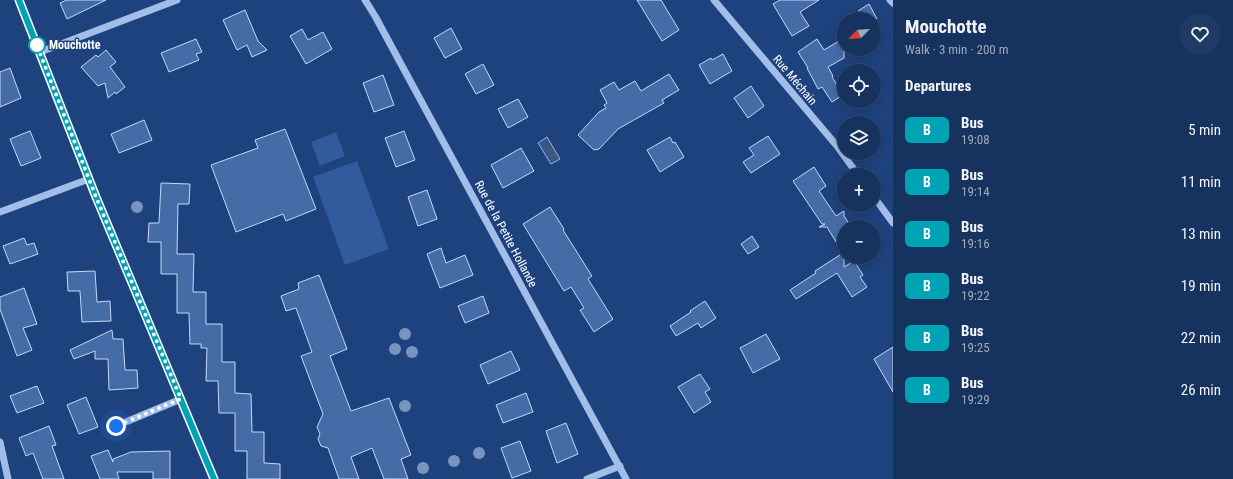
<!DOCTYPE html>
<html lang="en">
<head>
<meta charset="utf-8">
<style>
  body { margin:0; font-family:"Roboto Condensed",sans-serif; background:#1f3a64; color:#f1f3f6; height:100vh; display:flex; flex-direction:column; font-size:15px; white-space:nowrap }
  * { box-sizing:border-box; margin:0 }
  p { font-size:13px; color:#9eaabc }
  .icon { flex:none; width:22px; height:22px; fill:none; stroke:currentColor; stroke-width:2; stroke-linecap:round; stroke-linejoin:round }
  .map { position:relative; flex:1; overflow:hidden }
  .details { display:flex; flex-direction:column; background:#16325e; width:340px }
  .details>* { flex:none }
  .badge { padding:0 8px; border-radius:6px; font-size:14px; line-height:26px }
  .needle { width:26px; rotate:246deg }
  .controls { position:absolute; left:837px; top:12px; display:grid; gap:8px }
  .controls a { display:grid; place-items:center; width:44px; height:44px; border-radius:50%; background:#16325e; box-shadow:0 2px 10px #0003,0 0 0 1px #354d73; font-size:20px }
  .you { position:absolute; width:20px; height:20px; margin:-10px; border:3px solid #fff; border-radius:50%; background:#1a73e8; box-shadow:0 0 0 6px #1a73e833 }
  .map>.badge { position:absolute; translate:-50% -50%; box-shadow:0 0 0 2px #fff }
  h2 { padding:0 12px; font-size:15px; line-height:36px }
  .round { display:grid; place-items:center; flex:none; width:42px; height:42px; border-radius:21px; background:#1f3a64 }
  .overview { display:flex; align-items:center; justify-content:space-between; height:68px; padding:0 12px }
  h1 { font-size:19px; font-weight:700; line-height:30px }
  ul { padding:0; list-style:none }
  li { display:flex; align-items:center; gap:12px; height:52px; padding:0 12px }
  li div { flex:1 }
  li b { display:block; font-size:15px }
  li em { font-style:normal }
  li .badge { min-width:44px; font-weight:700; text-align:center }
  main { display:flex; flex:1; min-height:0 }
  .map>svg:first-child { display:block }
  .green { fill:#315b9c }
  .water { fill:#3c5783; stroke:#94b7e9 }
  .building { fill:#466ca7; stroke:#c5d8f6 }
  .lines { fill:none; stroke-linecap:round; stroke-linejoin:round }
  .minor { stroke:#a1bde8; stroke-width:7 }
  .tree { fill:#7a94c0 }
  .line-casing { stroke:#fff; stroke-width:9 }
  .line { stroke:#00a3b4; stroke-width:6 }
  .walk { stroke:#fff; stroke-width:4; stroke-dasharray:0 7.2 }
  .stop-dot { fill:#fff; stroke:#00a3b4; stroke-width:2 }
  .labels { text-anchor:middle; stroke-width:3; stroke-linejoin:round; paint-order:stroke }
  .stop-label { font-size:12px; font-weight:bold; fill:#fff; stroke:#1e427e; text-anchor:start }
  .street-label { font-size:12px; fill:#fff; stroke:#1e427e }
</style>
</head>
<body>
<main>
<div class="map">
<svg width="893" height="479" viewBox="0 0 893 479">
  <rect width="100%" height="100%" fill="#1e427e"/>
  <g class="green">
    <path d="M336 132 345 156 320 166 311 142Z"/>
    <path d="M357 161 389 249 345 265 313 177Z"/>
  </g>
  <path class="water" d="M547 137 560 159 551 164 538 143Z"/>
  <g class="building">
    <path d="M67 0H106L67 19 60 3Z"/>
    <path d="M637 0H661L679 30 662 41Z"/>
    <path d="M780 0H819L800 12 809 26 792 36 773 4Z"/>
    <path d="M869 4 877 19H863L858 11Z"/>
    <path d="M245 10 258 41 267 50 252 57 247 45 237 50 223 20Z"/>
    <path d="M451 28 462 49 445 58 434 38Z"/>
    <path d="M302 29 308 40 323 32 332 49 306 64 290 36Z"/>
    <path d="M844 38V58L828 67 833 76 832 77 843 95 832 102 822 87 818 89 807 68H808L798 52 817 39 824 50Z"/>
    <path d="M196 39 202 52 196 54 199 60 169 72 161 53Z"/>
    <path d="M106 50 116 62 110 67 125 87 116 94 115 92 108 98 105 83 98 86 81 67 96 55 98 57Z"/>
    <path d="M723 54 732 71 710 84 699 65 711 58 712 60Z"/>
    <path d="M483 64 494 85 476 94 465 74Z"/>
    <path d="M10 68 21 98 0 107V72Z"/>
    <path d="M669 74 679 90 662 100 664 103 618 129 599 149 594 150 578 135 599 112 606 108 604 105 607 103 600 90 614 82 619 90 635 81 641 91Z"/>
    <path d="M383 75 394 105 374 112 363 83Z"/>
    <path d="M751 86 764 106 748 118 734 98Z"/>
    <path d="M518 99 528 117 508 128 498 109Z"/>
    <path d="M144 120 152 140 119 153 111 134Z"/>
    <path d="M285 129 316 209 286 221 283 214 236 232 211 165 258 148 255 140Z"/>
    <path d="M30 131 41 158 21 166 10 139Z"/>
    <path d="M404 131 415 160 396 167 385 138Z"/>
    <path d="M768 136 780 154 751 173 743 162 754 155 749 148Z"/>
    <path d="M670 137 673 143 675 142 684 157 660 172 647 150Z"/>
    <path d="M521 148 534 171 503 188 491 165Z"/>
    <path d="M814 167 826 186 819 191 836 216 844 211V216L851 227H844V267L854 261 863 275 860 277 867 287 852 297 837 273 796 299 790 290 816 273 815 271 843 253 827 227H819L825 224H822L793 181Z"/>
    <path d="M161 183 190 184 189 204H178L177 254H194L193 292H206V324H222V362H235V393L251 394 252 432H264V463L280 464V479H247V451H235V413H219L218 381H206L207 348H201V344H190L189 313H177V274H161V242H148L149 223H159Z"/>
    <path d="M427 190 437 219 418 226 408 197Z"/>
    <path d="M550 207 564 229 563 230 592 276 588 279 613 319 594 332 580 310 584 308 571 287 564 291 523 224Z"/>
    <path d="M752 236 759 247 748 254 741 244Z"/>
    <path d="M24 238 27 245 34 243 38 254 10 264 3 246Z"/>
    <path d="M441 248 446 263 465 255 473 275 440 288 427 254Z"/>
    <path d="M95 271 97 302 110 301 111 321 82 322 80 291H68L67 272Z"/>
    <path d="M319 275 347 349 330 356 351 411 389 398 411 455 401 459 408 479H384L372 448 351 457 359 479H339L328 448 321 446 318 439 320 434 317 427 323 414 301 356 312 352 296 308 286 311 281 296 299 289 298 283Z"/>
    <path d="M24 288 37 324 23 328 32 350 17 356 0 309V297Z"/>
    <path d="M483 296 489 313 465 323 458 306Z"/>
    <path d="M705 301 716 318 701 328 698 323 676 336 670 326 691 312 690 311Z"/>
    <path d="M112 330 113 339H123L125 370H137L138 388 109 390 108 359H95V351L74 359 70 350Z"/>
    <path d="M766 334 780 359 753 373 740 348Z"/>
    <path d="M893 347V392L874 359Z"/>
    <path d="M511 351 520 370 488 384 480 365Z"/>
    <path d="M700 374 710 389 705 392 711 402 694 413 678 387Z"/>
    <path d="M37 386 44 403 17 413 10 396Z"/>
    <path d="M526 393 533 412 503 423 496 405Z"/>
    <path d="M86 397 98 427 79 434 67 405Z"/>
    <path d="M566 423 578 454 557 463 546 431Z"/>
    <path d="M49 426 56 445 52 446 64 479H43L33 453 26 456 19 438Z"/>
    <path d="M520 441 531 471 512 478 501 448Z"/>
    <path d="M108 450 113 462V459L131 452 170 451V479H153V472H117L119 479H100L91 456Z"/>
  </g>
  <g class="lines">
    <g class="minor">
      <path d="M19 0 93 188 214 479"/>
      <path d="M365 0 375 16 626 479"/>
      <path d="M714 0 837 146 858 175"/>
      <path d="M890 0 893 3"/>
      <path d="M40 52 177 0"/>
      <path d="M874 197 893 223"/>
      <path d="M0 212 89 179"/>
      <path d="M116 426 181 399"/>
      <path d="M0 442 8 479"/>
      <path d="M587 479 620 466"/>
    </g>
  </g>
  <g class="tree">
    <circle cx="137" cy="207" r="6"/>
    <circle cx="405" cy="334" r="6"/>
    <circle cx="395" cy="349" r="6"/>
    <circle cx="412" cy="352" r="6"/>
    <circle cx="405" cy="406" r="6"/>
    <circle cx="479" cy="453" r="6"/>
    <circle cx="454" cy="461" r="6"/>
    <circle cx="423" cy="468" r="6"/>
  </g>
  <g class="lines">
    <defs>
      <path id="line" d="M19 0 96 197 214 479"/>
    </defs>
    <use href="#line" class="line-casing"/>
    <use href="#line" class="line"/>
    <path class="walk" d="M37 45 36 43 96 197 181 399 116 426"/>
  </g>
  <circle class="stop-dot" cx="37" cy="45" r="8"/>
  <g class="labels">
    <g class="stop-label">
      <text x="49" y="49">Mouchotte</text>
    </g>
    <g class="street-label">
      <text transform="translate(795 80) rotate(50)" y="4">Rue Méchain</text>
      <text transform="translate(506 234) rotate(62)" y="4">Rue de la Petite Hollande</text>
    </g>
  </g>
</svg>
<div class="controls">
<a><svg class="needle" viewBox="-14 -14 28 28"><path d="M0-13l5 13h-10z" fill="#e53935"/><path d="M0 13l5-13h-10z" fill="#9eaabc"/></svg></a>
<a><svg class="icon" aria-label="locate" viewBox="0 0 24 24"><circle cx="12" cy="12" r="6"/><path d="M12 2v4M12 18v4M2 12h4M18 12h4"/></svg></a>
<a><svg class="icon" aria-label="layers" viewBox="0 0 24 24"><path d="M12 4l9 5-9 5-9-5zM3 14l9 5 9-5"/></svg></a>
<a>+</a>
<a>−</a>
</div>
<div class="you" style="left:116px;top:426px"></div>
</div>
<section class="details">
<div class="overview"><div><h1>Mouchotte</h1><p>Walk · 3 min · 200 m</p></div><a class="round"><svg class="icon" aria-label="heart" viewBox="0 0 24 24"><path d="M12 20l-8-8c-3-5 5-10 8-4 3-6 11-1 8 4z"/></svg></a></div>
<h2>Departures</h2>
<ul>
<li><span class="badge" style="background:#00a3b4;color:#fff">B</span><div><b>Bus</b><p>19:08</p></div><em>5 min</em></li>
<li><span class="badge" style="background:#00a3b4;color:#fff">B</span><div><b>Bus</b><p>19:14</p></div><em>11 min</em></li>
<li><span class="badge" style="background:#00a3b4;color:#fff">B</span><div><b>Bus</b><p>19:16</p></div><em>13 min</em></li>
<li><span class="badge" style="background:#00a3b4;color:#fff">B</span><div><b>Bus</b><p>19:22</p></div><em>19 min</em></li>
<li><span class="badge" style="background:#00a3b4;color:#fff">B</span><div><b>Bus</b><p>19:25</p></div><em>22 min</em></li>
<li><span class="badge" style="background:#00a3b4;color:#fff">B</span><div><b>Bus</b><p>19:29</p></div><em>26 min</em></li>
</ul>
</section>
</main>
</body>
</html>
